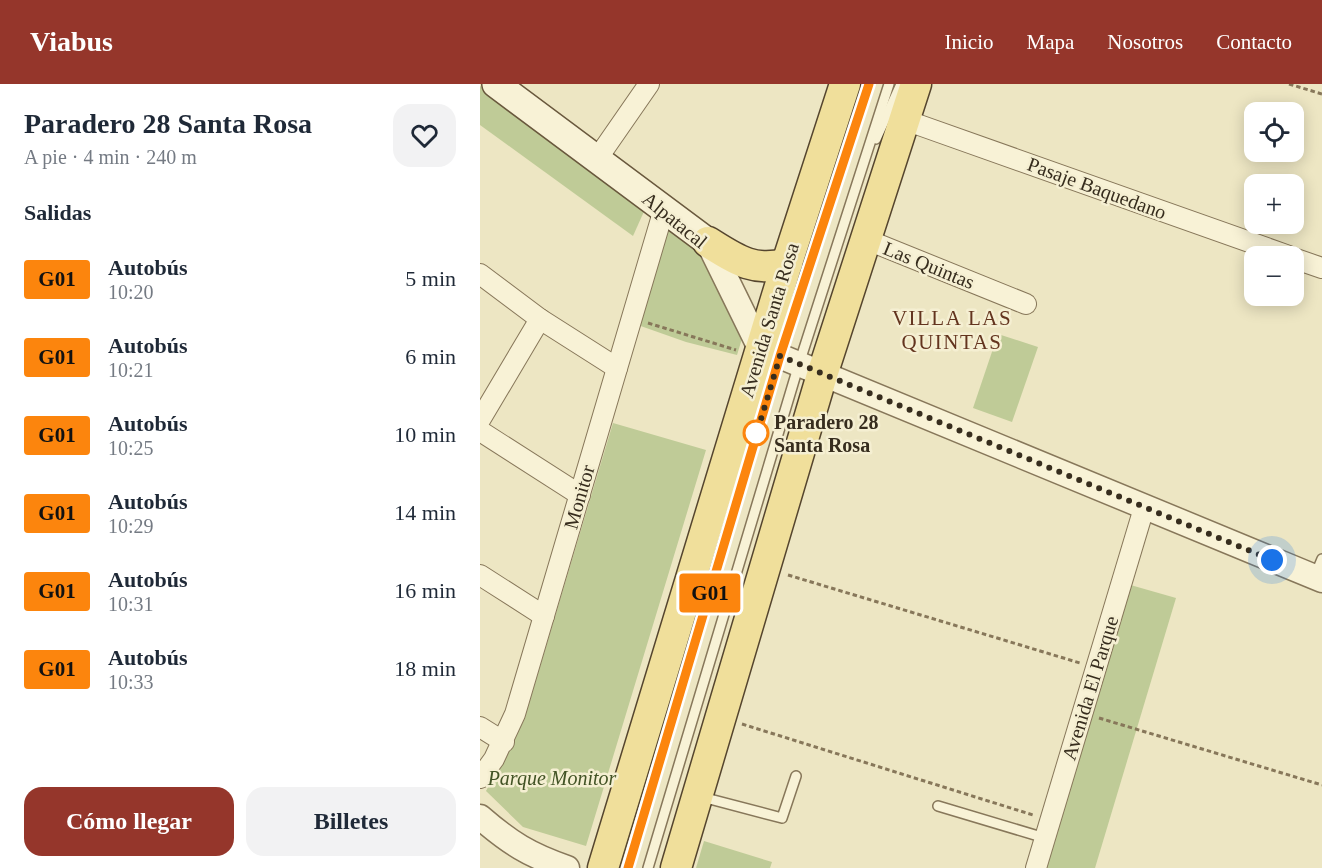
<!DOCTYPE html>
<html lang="es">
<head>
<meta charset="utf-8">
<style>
  body { margin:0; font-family:"Times New Roman",serif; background:#f2f2f3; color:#1f2937; height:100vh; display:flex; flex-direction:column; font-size:22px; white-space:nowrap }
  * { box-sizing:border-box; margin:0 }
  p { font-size:20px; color:#747a83 }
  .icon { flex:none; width:33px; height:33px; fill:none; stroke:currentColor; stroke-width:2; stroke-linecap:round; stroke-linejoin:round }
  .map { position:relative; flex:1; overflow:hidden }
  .panel { display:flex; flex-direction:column; background:#fff; width:480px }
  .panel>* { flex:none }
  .badge { padding:0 12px; border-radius:4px; font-size:21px; line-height:39px }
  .fabs { position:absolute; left:764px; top:18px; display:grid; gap:12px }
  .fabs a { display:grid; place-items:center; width:60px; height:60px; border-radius:12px; background:#fff; box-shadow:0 3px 15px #0003; font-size:30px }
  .you { position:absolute; width:30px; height:30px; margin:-15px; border:4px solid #fff; border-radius:50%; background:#1a73e8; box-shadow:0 0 0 9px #1a73e833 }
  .map>.badge { position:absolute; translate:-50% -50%; box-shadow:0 0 0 3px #fff }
  h2 { padding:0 24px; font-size:22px; line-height:54px }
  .round { display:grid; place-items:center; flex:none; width:63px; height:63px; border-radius:18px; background:#f2f2f3 }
  .overview { display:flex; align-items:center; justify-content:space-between; height:102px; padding:0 24px }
  h1 { font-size:28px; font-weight:700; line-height:45px }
  .action { display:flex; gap:12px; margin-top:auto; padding:12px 24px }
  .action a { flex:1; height:69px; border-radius:18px; background:#95362b; color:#fff; font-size:24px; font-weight:700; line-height:69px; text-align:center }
  .action a+a { background:#f2f2f3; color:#1f2937 }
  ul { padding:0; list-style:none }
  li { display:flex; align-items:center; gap:18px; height:78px; padding:0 24px }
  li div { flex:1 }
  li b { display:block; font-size:22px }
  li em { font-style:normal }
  li .badge { min-width:66px; font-weight:700; text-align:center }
  header { display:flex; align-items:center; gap:36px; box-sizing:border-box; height:84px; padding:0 30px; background:#95362b; color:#fff }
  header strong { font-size:28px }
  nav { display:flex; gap:33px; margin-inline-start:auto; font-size:21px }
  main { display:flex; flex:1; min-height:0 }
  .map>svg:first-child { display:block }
  .green { fill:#bfcb97 }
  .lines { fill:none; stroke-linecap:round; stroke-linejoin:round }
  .service-casing { stroke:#87775a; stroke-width:12 }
  .minor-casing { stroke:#87775a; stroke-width:22 }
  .tertiary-casing { stroke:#87775a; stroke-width:27 }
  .secondary-casing { stroke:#69583d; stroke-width:30 }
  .primary-casing { stroke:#55452e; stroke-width:33 }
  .path { stroke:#87775a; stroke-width:3; stroke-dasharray:4.5 3; stroke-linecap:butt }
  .service { stroke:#f8f2d6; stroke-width:9 }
  .minor { stroke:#f8f2d6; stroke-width:20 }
  .tertiary { stroke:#f8f2d6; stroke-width:24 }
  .secondary { stroke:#f8f2d6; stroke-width:27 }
  .primary { stroke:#f0df9b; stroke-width:30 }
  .line-casing { stroke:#fff; stroke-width:14 }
  .line { stroke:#fc850d; stroke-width:9 }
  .walk { stroke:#372d1e; stroke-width:6; stroke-dasharray:0 10.8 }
  .stop-dot { fill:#fff; stroke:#fc850d; stroke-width:3 }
  .labels { text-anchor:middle; stroke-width:5; stroke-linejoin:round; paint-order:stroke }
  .street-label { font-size:20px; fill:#372d1e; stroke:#f5efd2 }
  .stop-label { font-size:20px; font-weight:bold; fill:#372d1e; stroke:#f5efd2; text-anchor:start }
  .park-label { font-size:20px; font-style:italic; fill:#425325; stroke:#f5efd2 }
  .neighbourhood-label { font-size:21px; letter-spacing:1.5px; fill:#63341e; stroke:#f5efd2 }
</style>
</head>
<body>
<header>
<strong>Viabus</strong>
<nav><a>Inicio</a><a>Mapa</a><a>Nosotros</a><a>Contacto</a></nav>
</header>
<main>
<section class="panel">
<div class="overview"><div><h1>Paradero 28 Santa Rosa</h1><p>A pie · 4 min · 240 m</p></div><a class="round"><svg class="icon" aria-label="heart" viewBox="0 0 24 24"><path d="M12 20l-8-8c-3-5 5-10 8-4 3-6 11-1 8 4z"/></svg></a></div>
<h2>Salidas</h2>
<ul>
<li><span class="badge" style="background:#fc850d;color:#111">G01</span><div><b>Autobús</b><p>10:20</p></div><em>5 min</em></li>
<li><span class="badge" style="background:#fc850d;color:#111">G01</span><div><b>Autobús</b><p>10:21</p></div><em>6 min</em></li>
<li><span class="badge" style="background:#fc850d;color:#111">G01</span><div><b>Autobús</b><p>10:25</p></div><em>10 min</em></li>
<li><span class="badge" style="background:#fc850d;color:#111">G01</span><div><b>Autobús</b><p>10:29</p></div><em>14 min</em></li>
<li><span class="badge" style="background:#fc850d;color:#111">G01</span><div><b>Autobús</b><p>10:31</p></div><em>16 min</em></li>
<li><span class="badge" style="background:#fc850d;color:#111">G01</span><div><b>Autobús</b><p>10:33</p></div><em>18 min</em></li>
</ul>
<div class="action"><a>Cómo llegar</a><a>Billetes</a></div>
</section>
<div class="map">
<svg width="842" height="784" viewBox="0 0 842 784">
  <rect width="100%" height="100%" fill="#ede6c3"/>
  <g class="green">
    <path d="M0 2 166 123 153 152 0 41Z"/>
    <path d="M187 144 224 168 264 248 257 271 206 258 155 240Z"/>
    <path d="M518 250 558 263 532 338 493 324Z"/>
    <path d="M133 339 226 366 106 762 43 743 6 707 44 636Z"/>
    <path d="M647 500 696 514 615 784H562Z"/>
    <path d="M224 757 292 778 290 784H216Z"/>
  </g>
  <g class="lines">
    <defs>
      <g id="service">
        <path d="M396 55 421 0"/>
        <path d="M835 492 842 475"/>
        <path d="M222 713 302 734 316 692"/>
        <path d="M458 722 565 754"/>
        <path d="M148 784 300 272 389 0"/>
        <path d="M168 784 319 280 409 0"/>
      </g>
      <g id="minor">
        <path d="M425 36 809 172"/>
        <path d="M117 75 169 0"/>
        <path d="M385 155 546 220"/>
        <path d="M813 174 842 184"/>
        <path d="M0 190 60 235 137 284"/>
        <path d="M0 336 60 235"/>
        <path d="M0 347 100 411"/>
        <path d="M0 491 64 532"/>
        <path d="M0 643 24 658"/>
        <path d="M0 694 14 675 35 630 184 125"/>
        <path d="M556 784 664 424"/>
      </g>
      <g id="tertiary">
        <path d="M228 158 280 264 842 496"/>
        <path d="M0 733C30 759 49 771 87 784"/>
      </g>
      <path id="secondary" d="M16 0 228 158"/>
      <g id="primary">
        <path d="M228 158C255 175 274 189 307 179"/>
        <path d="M123 784 307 179 365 0"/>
        <path d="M196 784 342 291 436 0"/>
      </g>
    </defs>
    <use href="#service" class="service-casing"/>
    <use href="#minor" class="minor-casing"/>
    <use href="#tertiary" class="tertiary-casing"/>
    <use href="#secondary" class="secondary-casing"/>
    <use href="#primary" class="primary-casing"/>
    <g class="path">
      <path d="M809 0 842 10"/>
      <path d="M168 239 256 266"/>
      <path d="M308 491 600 579"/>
      <path d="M619 634 842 701"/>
      <path d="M262 640 553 731"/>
    </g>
    <use href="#service" class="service"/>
    <use href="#minor" class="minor"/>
    <use href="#tertiary" class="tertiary"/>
    <use href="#secondary" class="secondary"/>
    <use href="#primary" class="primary"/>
  </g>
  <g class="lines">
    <defs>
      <path id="line" d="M148 784 300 272 389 0"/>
    </defs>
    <use href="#line" class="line-casing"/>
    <use href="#line" class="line"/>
    <path class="walk" d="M276 349V352L300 272 792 476"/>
  </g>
  <circle class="stop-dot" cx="276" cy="349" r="12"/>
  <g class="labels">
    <g class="street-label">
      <text transform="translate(617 104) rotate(20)" y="7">Pasaje Baquedano</text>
      <text transform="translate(195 136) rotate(39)" y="7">Alpatacal</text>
      <text transform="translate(449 181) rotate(22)" y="7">Las Quintas</text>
      <text transform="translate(289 236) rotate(-73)" y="7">Avenida Santa Rosa</text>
      <text transform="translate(99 413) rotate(-74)" y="7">Monitor</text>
      <text transform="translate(610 604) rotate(-73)" y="7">Avenida El Parque</text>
    </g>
    <g class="stop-label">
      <text x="294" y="345">Paradero 28<tspan x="294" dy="23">Santa Rosa</tspan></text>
    </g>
    <g class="park-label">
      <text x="72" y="701">Parque Monitor</text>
    </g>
    <g class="neighbourhood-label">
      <text x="472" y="241">VILLA LAS<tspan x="472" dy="24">QUINTAS</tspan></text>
    </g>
  </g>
</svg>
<div class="fabs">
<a><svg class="icon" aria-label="locate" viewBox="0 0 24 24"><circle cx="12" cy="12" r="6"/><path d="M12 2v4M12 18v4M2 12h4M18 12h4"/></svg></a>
<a>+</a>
<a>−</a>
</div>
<div class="you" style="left:792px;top:476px"></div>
<b class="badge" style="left:230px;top:509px;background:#fc850d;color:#111">G01</b>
</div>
</main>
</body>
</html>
